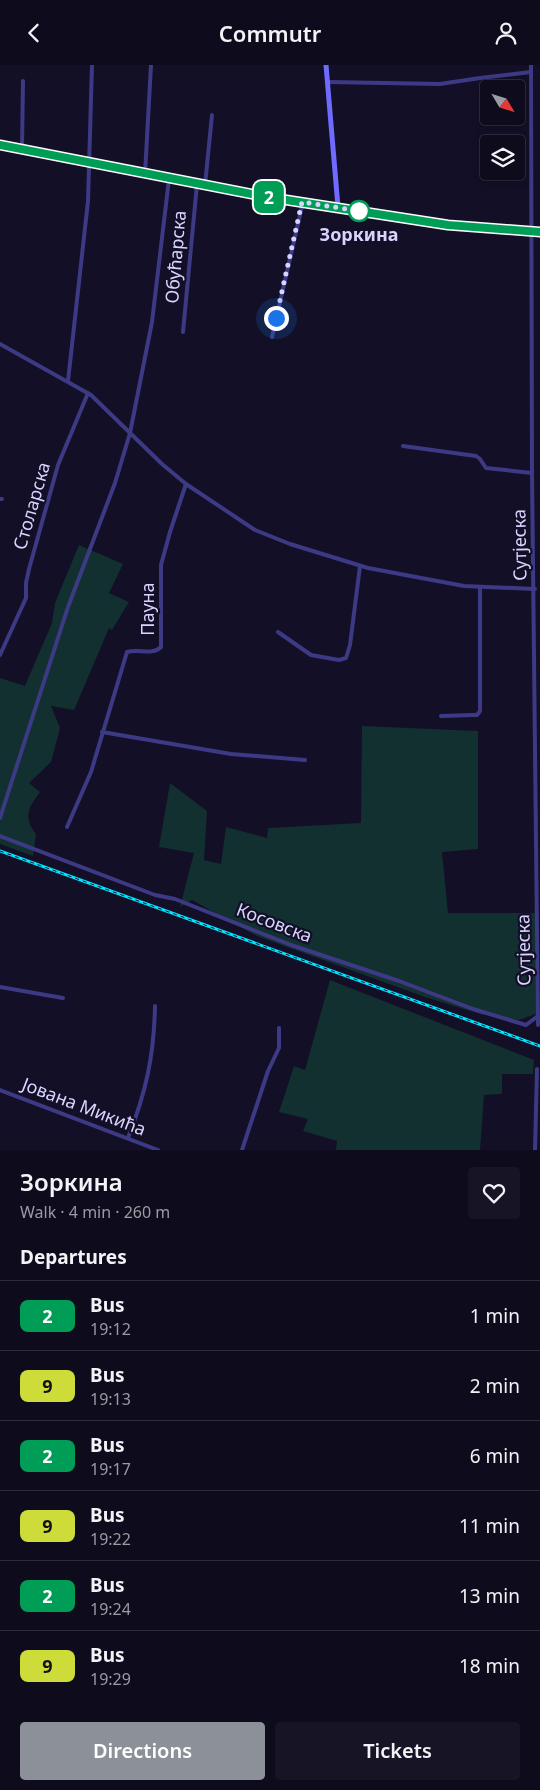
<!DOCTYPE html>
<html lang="en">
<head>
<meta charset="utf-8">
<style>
  body { margin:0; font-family:"Noto Sans",sans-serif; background:#171425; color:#f1f3f6; height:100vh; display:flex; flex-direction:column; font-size:19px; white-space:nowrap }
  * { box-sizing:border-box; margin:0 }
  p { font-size:16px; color:#9b9ba3 }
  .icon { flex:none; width:28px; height:28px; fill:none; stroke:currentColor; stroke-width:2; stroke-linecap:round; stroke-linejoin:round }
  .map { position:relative; height:1085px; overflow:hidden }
  .drawer { display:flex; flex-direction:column; background:#0e0b1c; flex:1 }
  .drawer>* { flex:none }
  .badge { padding:0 10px; border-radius:8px; font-size:18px; line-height:32px }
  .needle { width:32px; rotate:128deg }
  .buttons { position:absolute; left:480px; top:15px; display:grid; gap:10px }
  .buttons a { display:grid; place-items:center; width:45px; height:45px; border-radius:5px; background:#0e0b1c; box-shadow:0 2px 8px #0003,0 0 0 1px #2e2b3b; font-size:25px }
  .you { position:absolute; width:25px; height:25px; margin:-12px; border:4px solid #fff; border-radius:50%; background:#1a73e8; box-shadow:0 0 0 8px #1a73e833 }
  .map>.badge { position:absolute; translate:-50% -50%; box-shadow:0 0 0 2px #fff }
  h2 { padding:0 20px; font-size:19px; line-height:45px }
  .round { display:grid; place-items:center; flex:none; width:52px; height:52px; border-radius:5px; background:#171425 }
  .overview { display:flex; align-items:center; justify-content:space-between; height:85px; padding:0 20px }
  h1 { font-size:24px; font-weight:600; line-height:38px }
  .cta { display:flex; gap:10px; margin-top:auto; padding:10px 20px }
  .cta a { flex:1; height:58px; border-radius:5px; background:#8c9099; color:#fff; font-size:20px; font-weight:600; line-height:58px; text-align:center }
  .cta a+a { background:#171425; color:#f1f3f6 }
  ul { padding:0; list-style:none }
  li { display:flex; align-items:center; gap:15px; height:70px; padding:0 20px; border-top:1px solid #2e2b3b }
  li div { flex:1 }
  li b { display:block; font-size:19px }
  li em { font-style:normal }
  li .badge { min-width:55px; font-weight:700; text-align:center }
  header { display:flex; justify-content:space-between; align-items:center; height:65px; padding:0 20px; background:#0e0b1c; font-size:22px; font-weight:600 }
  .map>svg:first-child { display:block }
  .green { fill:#12302f }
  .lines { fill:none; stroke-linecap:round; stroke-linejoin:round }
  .street { stroke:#3d3a85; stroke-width:4 }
  .secondary { stroke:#6f6bff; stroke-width:5 }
  .rail-casing { stroke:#00e5ff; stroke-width:3 }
  .rail { stroke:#130f26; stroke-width:1; stroke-dasharray:4; stroke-linecap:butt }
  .line-casing { stroke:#fff; stroke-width:11 }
  .line { stroke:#009d57; stroke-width:8 }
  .walk { stroke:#d9d4ff; stroke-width:5; stroke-dasharray:0 9 }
  .stop-dot { fill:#fff; stroke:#009d57; stroke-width:2.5 }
  .labels { text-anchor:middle; stroke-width:4.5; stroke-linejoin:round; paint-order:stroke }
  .stop-label { font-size:18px; font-weight:bold; fill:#d9d4ff; stroke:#130f26 }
  .street-label { font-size:18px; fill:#d9d4ff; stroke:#130f26 }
</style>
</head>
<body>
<header><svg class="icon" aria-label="back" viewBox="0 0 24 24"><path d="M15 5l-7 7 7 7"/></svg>Commutr<svg class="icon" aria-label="person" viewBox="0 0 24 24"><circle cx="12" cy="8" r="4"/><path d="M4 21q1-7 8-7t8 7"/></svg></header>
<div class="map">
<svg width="540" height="1085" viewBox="0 0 540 1085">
  <rect width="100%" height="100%" fill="#130f26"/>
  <g class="green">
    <path d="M79 480 123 499 109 528 129 537 112 565 109 563 74 645 51 641 60 663 51 697 29 718 40 727C28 743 23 752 36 769L33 791 0 779V613L25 621 52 558 55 538Z"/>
    <path d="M362 661 478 666V784L442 787 448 848H535L536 949 519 955 480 949 425 932 257 871 192 835 180 842 194 788 159 782 170 718 207 746 204 795 221 799 226 762 267 773 268 763 361 758Z"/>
    <path d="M330 915 534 995 533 1009H502V1029L484 1030 480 1085H336L337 1076 303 1066 308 1054 279 1047 294 1001 305 1005Z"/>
  </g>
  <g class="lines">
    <g class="street">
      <path d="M531 0 532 408 538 960"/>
      <path d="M328 17 440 19 480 13 531 7"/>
      <path d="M22 84 23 16"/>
      <path d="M145 109 151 0"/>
      <path d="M205 120 212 50"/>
      <path d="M338 142 448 160 540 167"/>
      <path d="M183 267 197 119"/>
      <path d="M272 272 303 137"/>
      <path d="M0 279 91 330 162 399 186 419 255 465 290 479 368 503 464 521 535 524"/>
      <path d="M68 316 88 136 92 0"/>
      <path d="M403 381 476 391 480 394 486 403 532 408"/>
      <path d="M0 434H2"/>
      <path d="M278 567 311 590 339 595 346 593 350 580 360 501"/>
      <path d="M0 590 26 533V518L29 504 58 400 88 328"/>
      <path d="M441 651 473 650H477L480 646V522"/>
      <path d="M102 667 231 689 305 695"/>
      <path d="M0 753 68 542 115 418 130 368 152 257 169 114"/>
      <path d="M67 762 91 707 127 587C138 583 152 591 161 582V500L170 467 186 419"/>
      <path d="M0 771 155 830 175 834 291 880 399 916 473 944 526 960 538 951"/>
      <path d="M0 922 63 933"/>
      <path d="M0 1025 158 1085"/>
      <path d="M128 1073C146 1027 154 991 155 941"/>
      <path d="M242 1085 268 1006 279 983V963"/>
      <path d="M535 1085 537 1004"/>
    </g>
    <path class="secondary" d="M0 80 161 112 338 142 326 0"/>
    <defs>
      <path id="rail" d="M0 786 540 981"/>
    </defs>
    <use href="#rail" class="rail-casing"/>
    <use href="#rail" class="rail"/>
  </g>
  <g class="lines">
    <defs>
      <path id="line" d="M0 80 267 132 448 160 540 167"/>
    </defs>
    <use href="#line" class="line-casing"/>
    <use href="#line" class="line"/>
    <path class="walk" d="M276 253 302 137 359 146"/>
  </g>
  <circle class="stop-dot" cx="359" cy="146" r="10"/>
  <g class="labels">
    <g class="stop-label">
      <text x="359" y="176">Зоркина</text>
    </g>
    <g class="street-label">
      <text transform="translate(176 192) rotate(-85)" y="6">Обућарска</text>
      <text transform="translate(32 441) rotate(-74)" y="6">Столарска</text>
      <text transform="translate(520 480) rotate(-91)" y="6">Сутјеска</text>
      <text transform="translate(148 544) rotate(-90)" y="6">Пауна</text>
      <text transform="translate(274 858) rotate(21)" y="6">Косовска</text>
      <text transform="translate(524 885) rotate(-91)" y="6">Сутјеска</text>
      <text transform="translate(84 1042) rotate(21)" y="6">Јована Микића</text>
    </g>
  </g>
</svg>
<div class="buttons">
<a><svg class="needle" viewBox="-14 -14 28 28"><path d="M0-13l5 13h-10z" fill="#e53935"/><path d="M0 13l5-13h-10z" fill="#9b9ba3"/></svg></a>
<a><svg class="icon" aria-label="layers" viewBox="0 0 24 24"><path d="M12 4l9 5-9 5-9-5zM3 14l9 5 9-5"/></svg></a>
</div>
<div class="you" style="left:276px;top:253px"></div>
<b class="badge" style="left:269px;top:132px;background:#009d57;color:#fff">2</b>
</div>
<section class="drawer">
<div class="overview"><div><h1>Зоркина</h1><p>Walk · 4 min · 260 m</p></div><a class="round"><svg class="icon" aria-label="heart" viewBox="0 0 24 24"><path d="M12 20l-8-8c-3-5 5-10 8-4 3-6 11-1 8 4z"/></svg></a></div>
<h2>Departures</h2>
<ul>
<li><span class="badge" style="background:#009d57;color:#fff">2</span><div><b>Bus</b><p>19:12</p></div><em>1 min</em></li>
<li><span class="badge" style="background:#cddc39;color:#111">9</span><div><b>Bus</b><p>19:13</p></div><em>2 min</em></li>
<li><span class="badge" style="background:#009d57;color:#fff">2</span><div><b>Bus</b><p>19:17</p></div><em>6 min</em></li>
<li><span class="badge" style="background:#cddc39;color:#111">9</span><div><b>Bus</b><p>19:22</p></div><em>11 min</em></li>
<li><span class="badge" style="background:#009d57;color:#fff">2</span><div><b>Bus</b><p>19:24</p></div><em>13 min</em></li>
<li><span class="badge" style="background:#cddc39;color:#111">9</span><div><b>Bus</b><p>19:29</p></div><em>18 min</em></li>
</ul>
<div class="cta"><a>Directions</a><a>Tickets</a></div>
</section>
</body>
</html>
